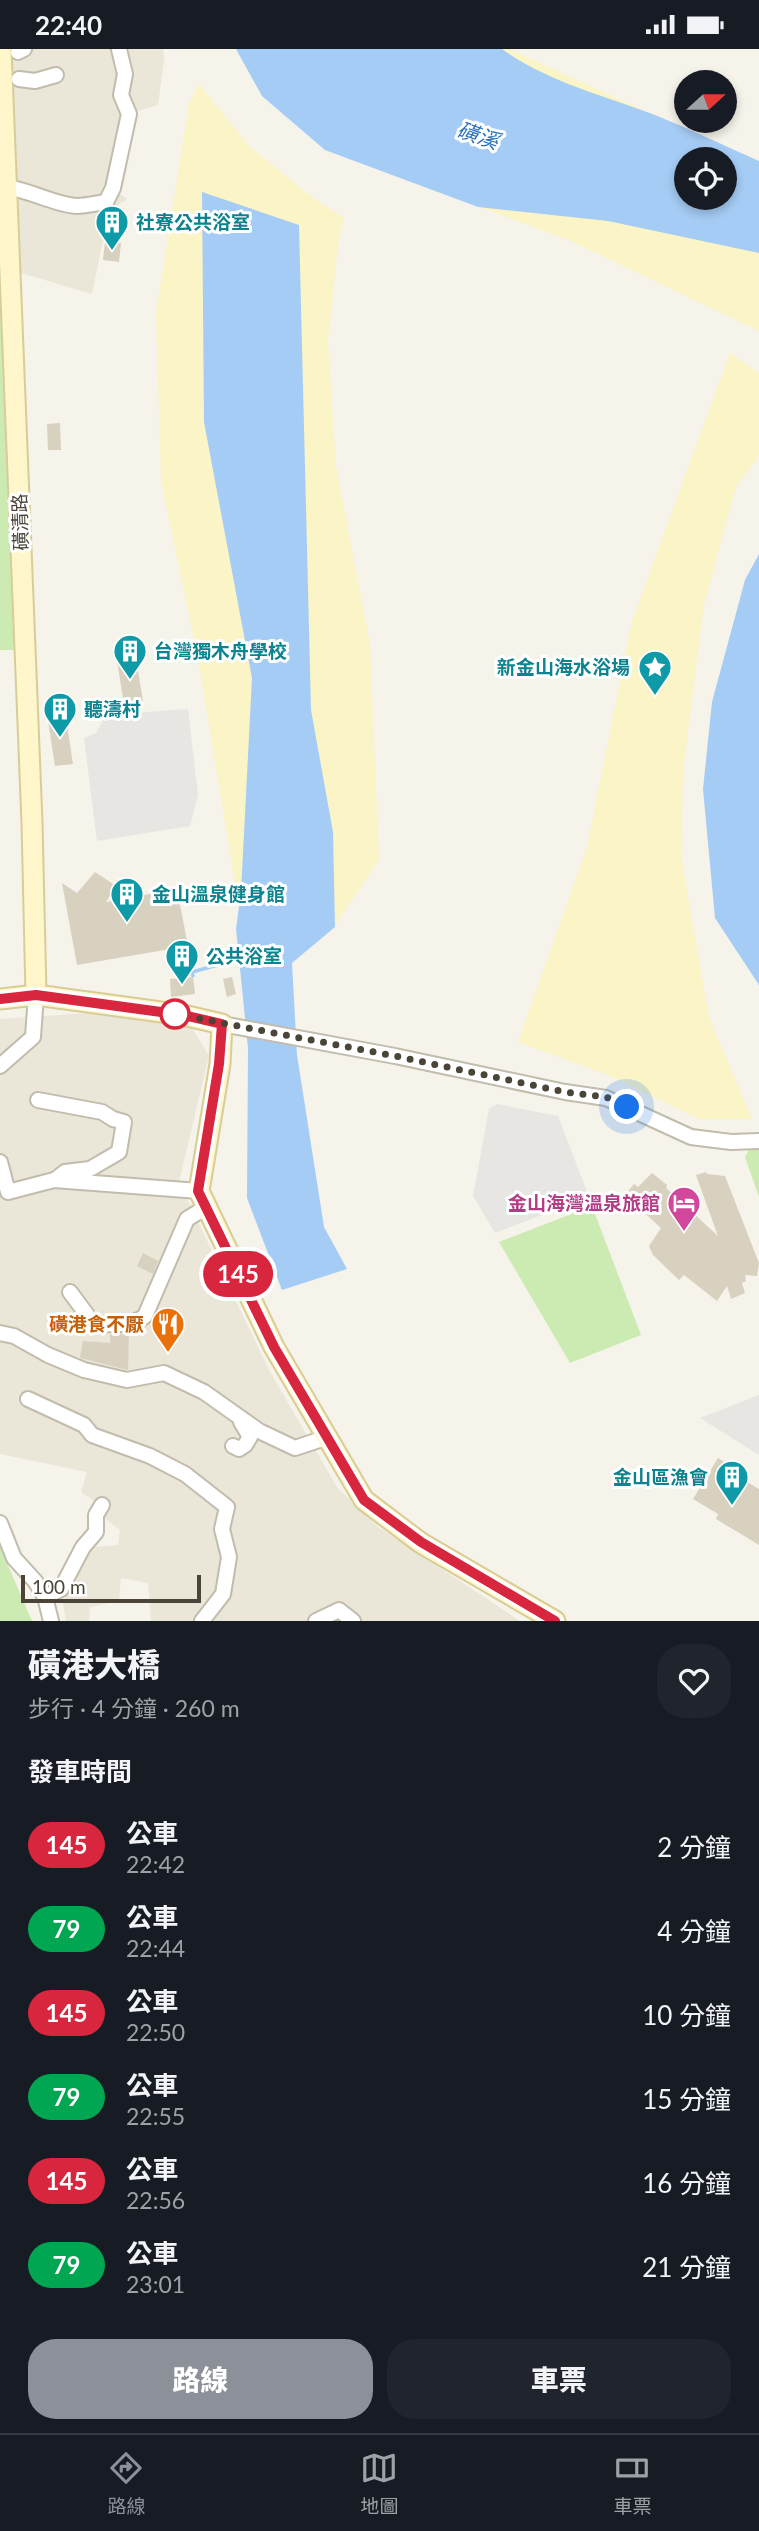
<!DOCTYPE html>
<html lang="zh-TW">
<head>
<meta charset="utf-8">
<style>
  body { margin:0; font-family:Lato,"Noto Sans TC",sans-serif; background:#20242c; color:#f1f3f6; height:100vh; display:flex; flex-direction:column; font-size:26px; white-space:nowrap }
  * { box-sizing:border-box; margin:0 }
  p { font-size:23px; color:#9ea1a6 }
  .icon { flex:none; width:38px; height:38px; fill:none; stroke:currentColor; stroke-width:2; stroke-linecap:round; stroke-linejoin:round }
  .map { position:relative; height:1572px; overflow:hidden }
  .sheet { display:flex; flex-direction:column; background:#171b24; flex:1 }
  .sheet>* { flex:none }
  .badge { padding:0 14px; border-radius:23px; font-size:24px; line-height:46px }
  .needle { width:46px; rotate:69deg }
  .buttons { position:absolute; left:674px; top:21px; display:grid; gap:14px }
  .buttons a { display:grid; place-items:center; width:63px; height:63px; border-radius:50%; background:#171b24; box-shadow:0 4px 10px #0003; font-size:35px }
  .scale { position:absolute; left:21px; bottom:18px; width:180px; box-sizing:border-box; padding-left:7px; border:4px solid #4a4538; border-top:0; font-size:19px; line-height:24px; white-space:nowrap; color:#4a4538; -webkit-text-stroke:5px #fff; paint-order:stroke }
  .you { position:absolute; width:35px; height:35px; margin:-18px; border:5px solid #fff; border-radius:50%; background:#1a73e8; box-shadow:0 0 0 10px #1a73e833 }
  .map>.badge { position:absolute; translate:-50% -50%; box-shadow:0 0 0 4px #fff }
  h2 { padding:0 28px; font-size:26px; line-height:63px }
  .round { display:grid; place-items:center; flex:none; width:74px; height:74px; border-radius:28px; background:#20242c }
  .overview { display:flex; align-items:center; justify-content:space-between; height:119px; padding:0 28px }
  h1 { font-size:33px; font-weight:800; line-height:52px }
  .button { display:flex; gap:14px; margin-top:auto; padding:14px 28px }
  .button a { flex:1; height:80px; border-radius:28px; background:#8c9099; color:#fff; font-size:28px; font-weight:800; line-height:80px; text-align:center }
  .button a+a { background:#20242c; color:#f1f3f6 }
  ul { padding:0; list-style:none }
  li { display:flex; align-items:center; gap:21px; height:84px; padding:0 28px }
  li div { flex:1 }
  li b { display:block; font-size:26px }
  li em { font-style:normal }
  li .badge { min-width:77px; font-weight:700; text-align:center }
  .status { display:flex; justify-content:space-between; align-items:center; height:49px; padding:0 35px; background:#171b24; direction:ltr }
  .status svg { height:19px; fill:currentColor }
  .tab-bar { display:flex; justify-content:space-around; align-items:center; height:98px; border-top:2px solid #363941; background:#171b24; font-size:19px; color:#9ea1a6 }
  .tab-bar a { display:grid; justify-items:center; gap:4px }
  .tab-bar .on { color:#8c9099 }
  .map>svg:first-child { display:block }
  .residential { fill:#eae6d8 }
  .green { fill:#ccebb2 }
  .sand { fill:#faf4c6; fill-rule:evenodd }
  .parking { fill:#e7e6e2 }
  .water { fill:#a5ccf4; fill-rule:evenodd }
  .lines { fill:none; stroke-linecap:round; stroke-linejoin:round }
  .stream { stroke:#a5ccf4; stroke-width:3.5 }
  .building { fill:#d8d1bf }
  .street-casing { stroke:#c2bcac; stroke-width:18 }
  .secondary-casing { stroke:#d8cd98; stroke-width:23 }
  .street { stroke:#fff; stroke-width:14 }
  .secondary { stroke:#fff7cb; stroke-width:19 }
  .line-casing { stroke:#fff; stroke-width:16 }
  .line { stroke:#d7263d; stroke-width:10 }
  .walk { stroke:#4a4538; stroke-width:7; stroke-dasharray:0 12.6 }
  .stop-dot { fill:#fff; stroke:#d7263d; stroke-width:3.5 }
  .labels { text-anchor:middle; stroke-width:6; stroke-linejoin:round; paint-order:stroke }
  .culture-label { font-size:19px; font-weight:bold; fill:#0d838f; stroke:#fff; text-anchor:start }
  .street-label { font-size:19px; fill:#4a4538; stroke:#fff }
  .hotel-label { font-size:19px; font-weight:bold; fill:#b23c85; stroke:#fff; text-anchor:end }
  .food-label { font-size:19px; font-weight:bold; fill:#c56008; stroke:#fff; text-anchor:end }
  .water-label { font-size:21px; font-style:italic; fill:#2a71bd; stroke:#fff }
</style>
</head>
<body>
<div class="status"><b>22:40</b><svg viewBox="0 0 49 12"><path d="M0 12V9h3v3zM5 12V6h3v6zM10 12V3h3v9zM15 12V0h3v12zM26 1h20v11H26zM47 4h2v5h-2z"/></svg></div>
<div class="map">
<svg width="759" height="1572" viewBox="0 0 759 1572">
  <rect width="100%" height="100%" fill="#f6f3ea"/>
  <g class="residential">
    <path d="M15 0H163L164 11 158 56 138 62 120 145 127 150 109 162 92 245 21 224 12 3Z"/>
    <path d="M90 964 192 979 209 1007 179 1133 269 1321 337 1438 377 1477 520 1572H151L148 1534 121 1529 119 1552 90 1558 89 1572H66L63 1553 93 1498 118 1496 120 1481 98 1464 101 1457 81 1443 87 1423 0 1405V970Z"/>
  </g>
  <g class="green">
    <path d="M0 263 1 264 15 601H0Z"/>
    <path d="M751 1097H759V1148L745 1108Z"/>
    <path d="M592 1157 641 1286 570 1314 499 1193Z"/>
    <path d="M0 1498 32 1572H0Z"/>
  </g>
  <g class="sand">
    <path d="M379 0H509L755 112 759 122V282L571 192 394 126ZM686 110H724V149H686Z"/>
    <path d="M199 35 250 98 313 149 344 169 338 195 328 293 336 417 370 595 379 811 330 883 238 854 198 609 161 433 156 264 189 54Z"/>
    <path d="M730 304 759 324V407L736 438 704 555 683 723 681 808 709 968 752 1070H699L608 1026 518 993 587 798 632 572Z"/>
  </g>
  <g class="parking">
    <path d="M188 660 198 746 190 777 97 792 84 689 96 684 106 666Z"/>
    <path d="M497 1055 558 1067 589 1148 495 1184 473 1147 489 1060Z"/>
    <path d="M759 1346V1406L700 1369Z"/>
  </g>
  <g class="water">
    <path d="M236 0H502C548 33 603 46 655 66 690 80 725 97 759 112V204L608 172 478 158 325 101 262 47ZM686 110H724V149H686Z"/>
    <path d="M202 143 299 176 311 661 333 783 335 878 292 914 297 1006 324 1178 347 1220 282 1241 247 1149 248 999 236 880 241 843 252 629 204 373Z"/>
    <path d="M759 505V936L715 869 703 740 712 653 745 531Z"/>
  </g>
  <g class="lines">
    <path class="stream" d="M193 927 192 923 229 913"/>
  </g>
  <g class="building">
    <path d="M105 193 121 194 119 213 103 211Z"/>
    <path d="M60 374 61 401H48L47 375Z"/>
    <path d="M136 608 143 653 124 656 117 611Z"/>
    <path d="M65 662 73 715 55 717 47 665Z"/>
    <path d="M95 823 116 837 106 853 177 840 188 897 77 916 62 834 77 844Z"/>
    <path d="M193 928 195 945 171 948 170 930Z"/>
    <path d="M232 928 236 945 227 948 223 930Z"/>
    <path d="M706 1123 707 1125 725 1127 759 1214 757 1227 745 1226 746 1232 742 1234 745 1244 731 1250 727 1237 717 1252 684 1226 679 1231 653 1206 649 1197 661 1179 625 1146 634 1135 638 1138 652 1124 667 1136 666 1139 718 1187 696 1126Z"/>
    <path d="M143 1204 158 1212 153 1225 137 1217Z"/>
    <path d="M129 1284 128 1321 80 1309 83 1292 110 1294V1285Z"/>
    <path d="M718 1409 740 1423 737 1427 759 1440V1496L716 1470 718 1465 693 1450Z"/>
  </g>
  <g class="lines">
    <defs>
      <g id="street">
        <path d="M18 3 24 0"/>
        <path d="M19 30 35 32 56 26"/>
        <path d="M6 138C30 141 55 156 77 157 87 157 97 154 106 153L113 139 129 65 121 46 125 25 119 0"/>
        <path d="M222 975 395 1007 565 1043 606 1049 691 1088 731 1093 759 1092"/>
        <path d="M0 1017 33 988 36 946"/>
        <path d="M38 1051 102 1063 113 1070 124 1073 119 1103 90 1120 65 1123 56 1130"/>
        <path d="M0 1113 8 1143 54 1131 199 1142"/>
        <path d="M70 1243 93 1274C107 1276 134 1277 145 1267L187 1170 205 1159"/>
        <path d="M0 1284 14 1287 48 1306 84 1321 127 1331 164 1324 204 1343 259 1382 295 1399 325 1389"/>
        <path d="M28 1350 84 1376 92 1386 150 1407 185 1425 227 1458 222 1480 229 1508 223 1545 202 1572"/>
        <path d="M233 1397 239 1400 245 1396 250 1388 241 1373"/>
        <path d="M0 1474 14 1509 35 1532 45 1548 51 1572"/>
        <path d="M45 1548 61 1540 83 1498 96 1483V1466L102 1456"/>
        <path d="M316 1572 339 1561 353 1572"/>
      </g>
      <g id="secondary">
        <path d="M1 0 32 774 36 946"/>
        <path d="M0 950 36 946 183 966 222 975 220 1015 199 1142 274 1298 364 1451 421 1494 555 1572"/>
      </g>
    </defs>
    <use href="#street" class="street-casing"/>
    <use href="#secondary" class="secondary-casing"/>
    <use href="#street" class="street"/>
    <use href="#secondary" class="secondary"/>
  </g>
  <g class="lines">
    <defs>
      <path id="line" d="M0 950 36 946 183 966 222 975 219 1015 198 1142 274 1298 364 1451 421 1493 555 1572"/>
    </defs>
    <use href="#line" class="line-casing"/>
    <use href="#line" class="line"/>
    <path class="walk" d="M175 965 395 1007 565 1043 606 1048 627 1058"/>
  </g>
  <defs>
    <symbol id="building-pin" viewBox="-11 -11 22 30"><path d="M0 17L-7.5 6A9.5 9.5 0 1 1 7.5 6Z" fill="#0f9aa8" stroke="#fff"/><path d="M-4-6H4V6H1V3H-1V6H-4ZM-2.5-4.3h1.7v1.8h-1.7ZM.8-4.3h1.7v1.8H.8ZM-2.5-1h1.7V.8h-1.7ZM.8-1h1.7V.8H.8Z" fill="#fff"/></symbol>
    <symbol id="sight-pin" viewBox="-11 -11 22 30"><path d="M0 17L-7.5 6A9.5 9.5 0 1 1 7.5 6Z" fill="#0f9aa8" stroke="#fff"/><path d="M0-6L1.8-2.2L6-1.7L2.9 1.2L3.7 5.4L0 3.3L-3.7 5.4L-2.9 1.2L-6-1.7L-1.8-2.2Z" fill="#fff"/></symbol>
    <symbol id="hotel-pin" viewBox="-11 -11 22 30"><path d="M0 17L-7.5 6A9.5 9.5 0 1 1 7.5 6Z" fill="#d1479c" stroke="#fff"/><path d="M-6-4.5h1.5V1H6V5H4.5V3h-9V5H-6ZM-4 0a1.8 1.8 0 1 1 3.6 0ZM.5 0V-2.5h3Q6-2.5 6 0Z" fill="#fff"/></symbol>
    <symbol id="restaurant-pin" viewBox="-11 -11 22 30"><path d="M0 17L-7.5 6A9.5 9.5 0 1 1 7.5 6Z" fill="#e8710a" stroke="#fff"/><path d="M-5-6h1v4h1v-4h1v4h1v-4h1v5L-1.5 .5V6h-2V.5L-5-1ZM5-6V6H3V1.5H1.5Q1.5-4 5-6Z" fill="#fff"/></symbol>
  </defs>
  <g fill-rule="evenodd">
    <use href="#building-pin" x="93" y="154" width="38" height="52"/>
    <use href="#building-pin" x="111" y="583" width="38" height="52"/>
    <use href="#sight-pin" x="636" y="599" width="38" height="52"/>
    <use href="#building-pin" x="41" y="641" width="38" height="52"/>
    <use href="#building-pin" x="108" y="826" width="38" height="52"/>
    <use href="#building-pin" x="163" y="888" width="38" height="52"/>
    <use href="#hotel-pin" x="665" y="1135" width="38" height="52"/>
    <use href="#restaurant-pin" x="149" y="1256" width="38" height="52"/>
    <use href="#building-pin" x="713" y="1409" width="38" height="52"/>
  </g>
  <circle class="stop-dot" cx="175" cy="965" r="14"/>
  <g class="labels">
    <g class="culture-label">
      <text x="136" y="180">社寮公共浴室</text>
      <text x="154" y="609">台灣獨木舟學校</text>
      <text x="630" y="625" text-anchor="end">新金山海水浴場</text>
      <text x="84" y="667">聽濤村</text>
      <text x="152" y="852">金山溫泉健身館</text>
      <text x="206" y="914">公共浴室</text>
      <text x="708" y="1435" text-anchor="end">金山區漁會</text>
    </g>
    <g class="street-label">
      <text transform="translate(20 473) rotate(-92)" y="7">磺清路</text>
    </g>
    <g class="hotel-label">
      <text x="660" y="1161">金山海灣溫泉旅館</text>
    </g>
    <g class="food-label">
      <text x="144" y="1282">磺港食不厭</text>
    </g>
    <g class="water-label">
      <text transform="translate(478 87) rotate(19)" y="7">磺溪</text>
    </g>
  </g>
</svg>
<div class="buttons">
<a><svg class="needle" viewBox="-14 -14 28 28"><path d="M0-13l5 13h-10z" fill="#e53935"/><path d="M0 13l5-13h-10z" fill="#9ea1a6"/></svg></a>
<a><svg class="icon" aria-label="locate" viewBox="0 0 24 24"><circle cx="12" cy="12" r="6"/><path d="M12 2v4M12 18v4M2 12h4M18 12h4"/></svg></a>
</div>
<div class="scale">100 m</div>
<div class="you" style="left:627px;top:1058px"></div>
<b class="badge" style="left:238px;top:1225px;background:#d7263d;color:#fff">145</b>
</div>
<section class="sheet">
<div class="overview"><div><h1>磺港大橋</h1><p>步行 · 4 分鐘 · 260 m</p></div><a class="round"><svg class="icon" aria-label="heart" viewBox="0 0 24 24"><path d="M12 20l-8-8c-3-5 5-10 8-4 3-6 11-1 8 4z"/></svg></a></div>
<h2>發車時間</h2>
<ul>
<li><span class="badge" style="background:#d7263d;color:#fff">145</span><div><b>公車</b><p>22:42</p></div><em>2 分鐘</em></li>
<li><span class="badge" style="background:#00a651;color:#fff">79</span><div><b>公車</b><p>22:44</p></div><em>4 分鐘</em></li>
<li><span class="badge" style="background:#d7263d;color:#fff">145</span><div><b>公車</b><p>22:50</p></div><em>10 分鐘</em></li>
<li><span class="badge" style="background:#00a651;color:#fff">79</span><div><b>公車</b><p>22:55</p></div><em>15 分鐘</em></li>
<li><span class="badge" style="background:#d7263d;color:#fff">145</span><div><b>公車</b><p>22:56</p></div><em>16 分鐘</em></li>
<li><span class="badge" style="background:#00a651;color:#fff">79</span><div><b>公車</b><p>23:01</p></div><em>21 分鐘</em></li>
</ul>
<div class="button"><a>路線</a><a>車票</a></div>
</section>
<nav class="tab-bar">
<a class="on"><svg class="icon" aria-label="directions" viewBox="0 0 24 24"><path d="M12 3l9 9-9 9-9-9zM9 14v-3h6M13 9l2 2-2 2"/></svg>路線</a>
<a><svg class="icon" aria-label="map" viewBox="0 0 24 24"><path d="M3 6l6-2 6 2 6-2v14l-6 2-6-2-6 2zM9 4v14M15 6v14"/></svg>地圖</a>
<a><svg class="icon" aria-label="tickets" viewBox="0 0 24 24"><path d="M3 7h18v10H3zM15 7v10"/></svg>車票</a>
</nav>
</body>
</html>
